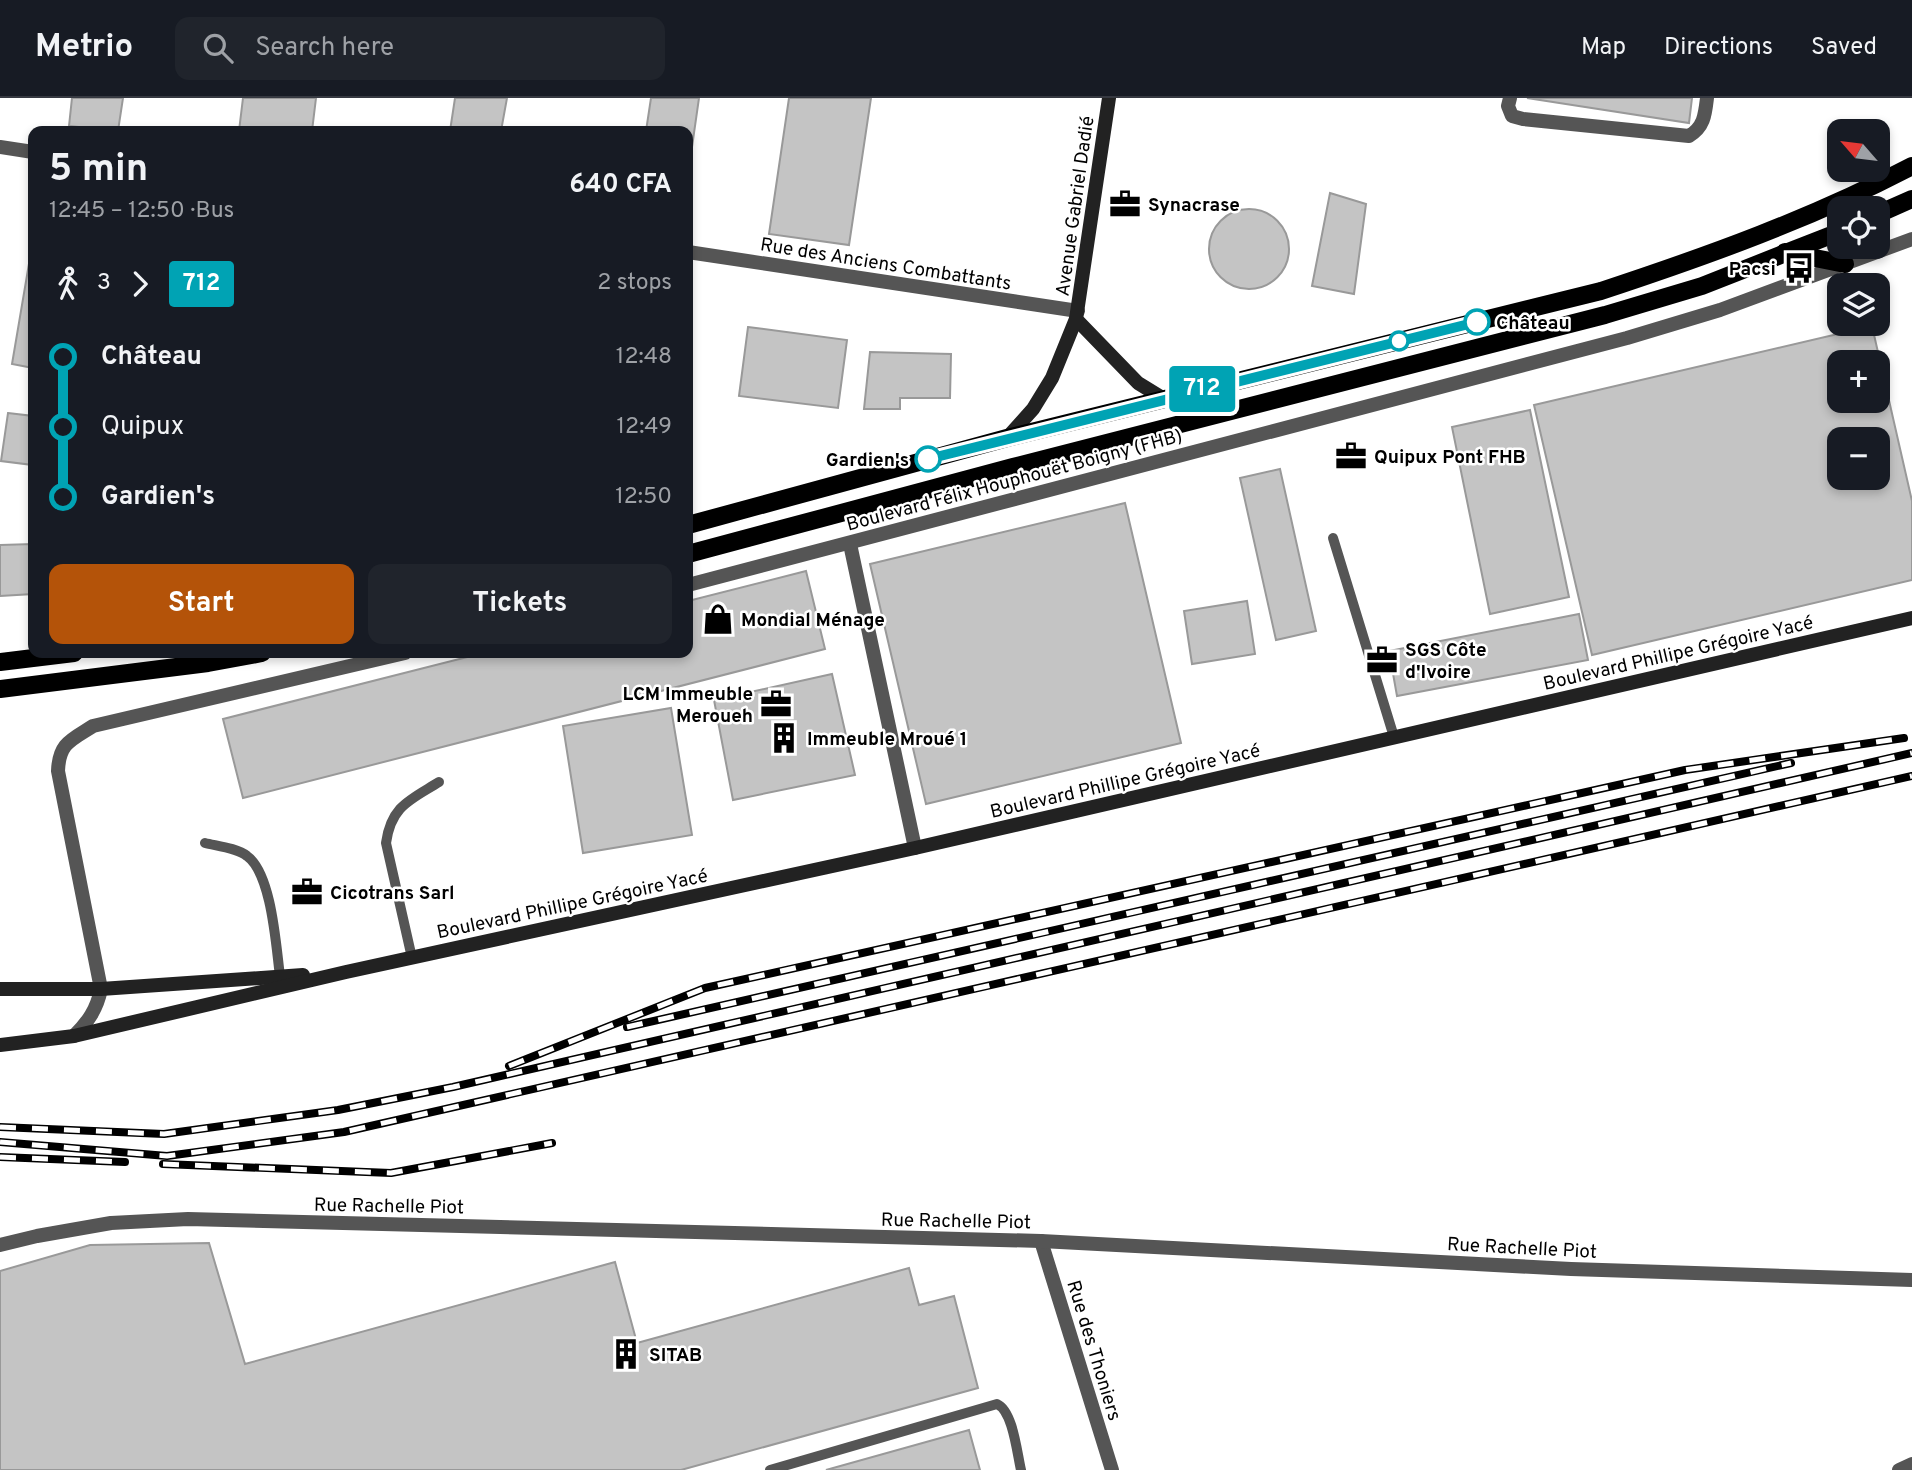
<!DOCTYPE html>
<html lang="en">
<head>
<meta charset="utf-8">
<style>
  body { margin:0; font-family:Overpass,sans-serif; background:#20242c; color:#f1f3f6; height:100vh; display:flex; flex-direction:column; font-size:26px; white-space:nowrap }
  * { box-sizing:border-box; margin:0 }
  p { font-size:23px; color:#9ea1a6 }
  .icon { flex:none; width:38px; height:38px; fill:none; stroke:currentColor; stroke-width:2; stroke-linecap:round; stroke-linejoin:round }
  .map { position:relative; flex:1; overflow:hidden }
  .panel { position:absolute; left:28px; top:28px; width:665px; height:532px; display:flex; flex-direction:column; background:#171b24; border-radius:14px; box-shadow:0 4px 10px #0003 }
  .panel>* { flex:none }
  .badge { padding:0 14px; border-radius:5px; font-size:24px; line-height:46px }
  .needle { width:46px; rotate:298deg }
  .buttons { position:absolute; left:1827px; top:21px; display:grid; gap:14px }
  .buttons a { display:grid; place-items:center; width:63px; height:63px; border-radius:14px; background:#171b24; box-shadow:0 4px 10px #0003; font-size:35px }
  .map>.badge { position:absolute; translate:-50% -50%; box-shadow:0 0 0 4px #fff }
  .legs { display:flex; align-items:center; gap:10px; height:77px; padding:0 21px; font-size:23px }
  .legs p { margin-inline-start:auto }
  .head { display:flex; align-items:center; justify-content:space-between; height:119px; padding:0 21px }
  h1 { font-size:38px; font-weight:700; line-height:52px }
  .cta { display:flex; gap:14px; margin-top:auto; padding:14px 21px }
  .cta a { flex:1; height:80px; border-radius:14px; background:#b45309; color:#fff; font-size:28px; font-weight:700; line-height:80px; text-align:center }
  .cta a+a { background:#20242c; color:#f1f3f6 }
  ul { padding:0 21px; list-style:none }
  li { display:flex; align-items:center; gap:24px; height:70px; font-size:26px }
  li i { display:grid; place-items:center; width:10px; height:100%; margin:0 9px; background:currentColor }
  li i::after { content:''; width:18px; height:18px; margin:-9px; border:5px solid; border-radius:50%; background:#171b24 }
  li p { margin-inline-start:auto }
  li:first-child i { background:linear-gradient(#0000 50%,currentColor 0) }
  li:last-child i { background:linear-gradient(currentColor 50%,#0000 0) }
  header { display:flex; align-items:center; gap:42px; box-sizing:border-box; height:98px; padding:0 35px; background:#171b24; border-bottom:2px solid #363941 }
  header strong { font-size:33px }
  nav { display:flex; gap:38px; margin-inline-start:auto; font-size:24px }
  .search { width:490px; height:63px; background:#20242c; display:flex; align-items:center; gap:18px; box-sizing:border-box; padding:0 24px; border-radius:14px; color:#9ea1a6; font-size:26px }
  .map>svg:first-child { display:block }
  .building { fill:#c4c4c4; stroke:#999; stroke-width:2; fill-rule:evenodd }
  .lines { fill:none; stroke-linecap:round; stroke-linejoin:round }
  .lane { stroke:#555; stroke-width:10 }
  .street { stroke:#555; stroke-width:14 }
  .secondary { stroke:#222; stroke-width:14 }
  .primary { stroke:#000; stroke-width:18 }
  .rail-casing { stroke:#000; stroke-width:8 }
  .rail { stroke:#fff; stroke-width:5; stroke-dasharray:16; stroke-linecap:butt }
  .line-1-casing { stroke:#fff; stroke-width:16 }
  .line-1 { stroke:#00a3b4; stroke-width:10 }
  .stop-1-dot { fill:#fff; stroke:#00a3b4; stroke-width:3.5 }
  .labels { text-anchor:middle; stroke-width:5; stroke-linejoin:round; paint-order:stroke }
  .poi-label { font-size:19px; font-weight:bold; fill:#000; stroke:#fff; text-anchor:start }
  .street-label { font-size:19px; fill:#000; stroke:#fff }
  .stop-label { font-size:19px; font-weight:bold; fill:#000; stroke:#fff; text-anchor:start }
</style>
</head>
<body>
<header>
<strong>Metrio</strong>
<div class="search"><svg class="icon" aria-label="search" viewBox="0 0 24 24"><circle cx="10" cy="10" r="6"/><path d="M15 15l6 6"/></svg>Search here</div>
<nav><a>Map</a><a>Directions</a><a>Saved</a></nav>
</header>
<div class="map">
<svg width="1912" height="1372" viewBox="0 0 1912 1372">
  <rect width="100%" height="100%" fill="#fff"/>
  <g class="building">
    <path d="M72 0H123L118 33 69 28Z"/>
    <path d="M243 0H316L312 33H239Z"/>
    <path d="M455 0H507L501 33H450Z"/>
    <path d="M651 0H699L688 77V33H646Z"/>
    <path d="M789 0H871L849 147 769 136Z"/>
    <path d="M1527 0H1692L1689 25Z"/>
    <path d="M1330 95 1366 106 1354 196 1312 188Z"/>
    <circle cx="1249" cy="151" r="40"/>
    <path d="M33 142V270L12 266Z"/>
    <path d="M1872 228 1912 403V482L1592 557 1534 307ZM1839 264H1878V303H1839ZM1839 341H1878V380H1839Z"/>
    <path d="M748 229 847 242 838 310 739 298Z"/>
    <path d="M870 254 951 256 950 300H900V311H864Z"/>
    <path d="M1530 312 1569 499 1490 516 1452 329Z"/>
    <path d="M8 315 33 318V367L1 363Z"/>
    <path d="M1280 371 1316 533 1276 542 1240 380Z"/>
    <path d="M1125 405 1181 645 926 706 870 466Z"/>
    <path d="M33 446V496L0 498V447Z"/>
    <path d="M806 473 825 551 243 700 223 621 483 555H688V503Z"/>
    <path d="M1247 503 1255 556 1192 566 1184 513Z"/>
    <path d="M1579 516 1588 562 1397 598 1389 553Z"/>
    <path d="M832 576 855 677 733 702 714 602Z"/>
    <path d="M671 610 692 737 583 755 563 628Z"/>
    <path d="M209 1145 245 1266 615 1164 637 1245 909 1170 919 1207 954 1198 978 1290 681 1372H0V1173L90 1147Z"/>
    <path d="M969 1332 980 1372H826Z"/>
  </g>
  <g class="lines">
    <g class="lane">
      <path d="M1333 440 1394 639"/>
      <path d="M205 745C217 748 237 750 247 758 272 776 276 849 280 878"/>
      <path d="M412 860 386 745C391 708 410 702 439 684"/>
      <path d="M770 1372 997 1306C1013 1313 1017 1355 1021 1372"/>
    </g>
    <g class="street">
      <path d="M1510 0 1508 8 1512 18 1523 21 1689 38C1704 29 1705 17 1707 0"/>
      <path d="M0 49 33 54"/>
      <path d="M688 154 1078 213"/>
      <path d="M850 446 915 750"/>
      <path d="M688 487 1627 240 1720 212 1912 141"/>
      <path d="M74 938C88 924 97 911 101 891L58 673C59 645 71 642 93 628L405 555"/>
      <path d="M1041 1143 1112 1372"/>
      <path d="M0 1147 37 1138 111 1125 188 1121 1041 1143 1571 1171 1912 1182"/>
      <path d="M1899 1372 1912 1366"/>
    </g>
    <g class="secondary">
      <path d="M1076 221 1138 285 1164 301"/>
      <path d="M1007 340 1033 311 1052 280 1076 221 1109 0"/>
      <path d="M0 891H101L303 877"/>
      <path d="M0 947 74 938 346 874 915 750 1912 520"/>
    </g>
    <g class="primary">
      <path d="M1878 116 1912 101"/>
      <path d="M1785 154 1845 166"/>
      <path d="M688 427 1007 340 1601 193C1707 158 1813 120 1912 68"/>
      <path d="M688 456 1013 369 1605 217 1702 188 1839 134"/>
      <path d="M0 564 74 555"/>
      <path d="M0 591 208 565 262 555"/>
    </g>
    <defs>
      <g id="rail">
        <path d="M627 929 1791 665"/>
        <path d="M509 968 705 890 1685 672 1904 640"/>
        <path d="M0 1029 164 1036 338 1012 453 989 1912 655"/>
        <path d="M0 1044 167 1058 344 1034 1912 678"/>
        <path d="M0 1059 125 1064"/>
        <path d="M163 1066 391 1075 552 1045"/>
      </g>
    </defs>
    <use href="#rail" class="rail-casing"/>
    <use href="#rail" class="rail"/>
  </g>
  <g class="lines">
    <defs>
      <path id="line-1" d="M928 361 1477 224"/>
    </defs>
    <use href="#line-1" class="line-1-casing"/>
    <use href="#line-1" class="line-1"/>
  </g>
  <defs>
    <symbol id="office-bare" viewBox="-9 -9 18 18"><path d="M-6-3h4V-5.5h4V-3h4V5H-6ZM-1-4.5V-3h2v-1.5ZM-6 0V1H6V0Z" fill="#000" stroke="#fff" stroke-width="2.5" paint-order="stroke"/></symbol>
    <symbol id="bus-bare" viewBox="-9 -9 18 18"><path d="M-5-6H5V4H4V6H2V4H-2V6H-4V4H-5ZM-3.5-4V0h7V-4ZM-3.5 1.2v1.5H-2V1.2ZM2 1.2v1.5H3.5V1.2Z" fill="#000" stroke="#fff" stroke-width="2.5" paint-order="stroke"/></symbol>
    <symbol id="shop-bare" viewBox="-9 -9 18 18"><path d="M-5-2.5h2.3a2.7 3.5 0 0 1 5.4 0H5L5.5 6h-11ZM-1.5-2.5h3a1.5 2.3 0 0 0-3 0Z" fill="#000" stroke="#fff" stroke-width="2.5" paint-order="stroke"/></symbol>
    <symbol id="building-bare" viewBox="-9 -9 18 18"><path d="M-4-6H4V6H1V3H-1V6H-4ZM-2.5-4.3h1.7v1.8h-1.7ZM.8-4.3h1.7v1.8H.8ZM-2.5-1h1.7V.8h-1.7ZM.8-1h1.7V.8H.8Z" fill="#000" stroke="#fff" stroke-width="2.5" paint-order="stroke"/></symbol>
  </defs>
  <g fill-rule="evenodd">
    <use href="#office-bare" x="1103" y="84" width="44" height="44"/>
    <use href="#bus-bare" x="1777" y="148" width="44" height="44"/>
    <use href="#office-bare" x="1329" y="336" width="44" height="44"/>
    <use href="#shop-bare" x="696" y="499" width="44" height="44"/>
    <use href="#office-bare" x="1360" y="540" width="44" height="44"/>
    <use href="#office-bare" x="754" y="584" width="44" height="44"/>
    <use href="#building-bare" x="762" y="618" width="44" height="44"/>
    <use href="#office-bare" x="285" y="772" width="44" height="44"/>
    <use href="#building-bare" x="604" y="1234" width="44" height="44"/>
  </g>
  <g class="stop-1-dot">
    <circle cx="1477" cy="224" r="12"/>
    <circle cx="1399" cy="243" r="9"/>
    <circle cx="928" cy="361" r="12"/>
  </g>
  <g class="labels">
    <g class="poi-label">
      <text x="1148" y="113">Synacrase</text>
      <text x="1776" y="177" text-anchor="end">Pacsi</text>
      <text x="1374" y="365">Quipux Pont FHB</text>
      <text x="741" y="528">Mondial Ménage</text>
      <text x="1405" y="558">SGS Côte<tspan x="1405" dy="22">d'Ivoire</tspan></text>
      <text x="753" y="602" text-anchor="end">LCM Immeuble<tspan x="753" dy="22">Meroueh</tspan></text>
      <text x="807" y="647">Immeuble Mroué 1</text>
      <text x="330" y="801">Cicotrans Sarl</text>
      <text x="649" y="1263">SITAB</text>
    </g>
    <g class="street-label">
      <text transform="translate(1074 108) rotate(-82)" y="7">Avenue Gabriel Dadié</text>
      <text transform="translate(886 165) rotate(9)" y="7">Rue des Anciens Combattants</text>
      <text transform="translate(1014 381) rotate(-15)" y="7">Boulevard Félix Houphouët Boigny (FHB)</text>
      <text transform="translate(1678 554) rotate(-13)" y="7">Boulevard Phillipe Grégoire Yacé</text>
      <text transform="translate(1125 682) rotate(-13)" y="7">Boulevard Phillipe Grégoire Yacé</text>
      <text transform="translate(572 805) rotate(-12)" y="7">Boulevard Phillipe Grégoire Yacé</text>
      <text transform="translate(389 1107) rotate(1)" y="7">Rue Rachelle Piot</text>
      <text transform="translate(956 1122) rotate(1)" y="7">Rue Rachelle Piot</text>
      <text transform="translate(1522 1149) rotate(3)" y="7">Rue Rachelle Piot</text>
      <text transform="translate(1095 1252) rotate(73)" y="7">Rue des Thoniers</text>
    </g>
    <g class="stop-label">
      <text x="1496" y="231">Château</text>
      <text x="909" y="368" text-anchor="end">Gardien's</text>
    </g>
  </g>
</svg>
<div class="buttons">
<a><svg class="needle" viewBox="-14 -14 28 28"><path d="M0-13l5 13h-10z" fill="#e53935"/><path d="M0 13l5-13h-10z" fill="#9ea1a6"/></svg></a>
<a><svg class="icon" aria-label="locate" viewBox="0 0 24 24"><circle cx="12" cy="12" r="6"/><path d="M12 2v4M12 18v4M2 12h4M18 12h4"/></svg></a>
<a><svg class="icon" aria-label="layers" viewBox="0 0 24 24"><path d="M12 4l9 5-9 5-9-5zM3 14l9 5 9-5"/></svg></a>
<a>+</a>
<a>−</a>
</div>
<b class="badge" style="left:1202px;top:291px;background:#00a3b4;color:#fff">712</b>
<section class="panel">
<div class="head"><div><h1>5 min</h1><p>12:45 – 12:50 · Bus</p></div><b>640 CFA</b></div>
<div class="legs"><svg class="icon" aria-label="walk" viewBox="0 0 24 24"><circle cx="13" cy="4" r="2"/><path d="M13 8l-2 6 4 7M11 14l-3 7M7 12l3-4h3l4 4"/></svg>3<svg class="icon" aria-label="forward" viewBox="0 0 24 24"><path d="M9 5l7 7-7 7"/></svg><b class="badge" style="background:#00a3b4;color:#fff">712</b><p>2 stops</p></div>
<ul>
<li><i style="color:#00a3b4"></i><b>Château</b><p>12:48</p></li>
<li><i style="color:#00a3b4"></i><span>Quipux</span><p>12:49</p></li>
<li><i style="color:#00a3b4"></i><b>Gardien's</b><p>12:50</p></li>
</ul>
<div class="cta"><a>Start</a><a>Tickets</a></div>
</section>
</div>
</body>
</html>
